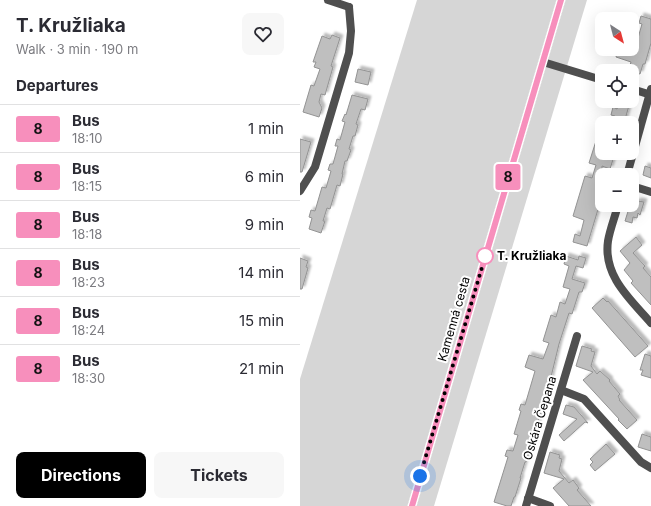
<!DOCTYPE html>
<html lang="en">
<head>
<meta charset="utf-8">
<style>
  body { margin:0; font-family:Inter,sans-serif; background:#f7f7f7; color:#2b2b33; height:100vh; display:flex; flex-direction:column; font-size:15px; white-space:nowrap }
  * { box-sizing:border-box; margin:0 }
  p { font-size:13px; color:#7c7c81 }
  .icon { flex:none; width:22px; height:22px; fill:none; stroke:currentColor; stroke-width:2; stroke-linecap:round; stroke-linejoin:round }
  .map { position:relative; flex:1; overflow:hidden }
  .details { display:flex; flex-direction:column; background:#fff; width:300px }
  .details>* { flex:none }
  .badge { padding:0 8px; border-radius:3px; font-size:14px; line-height:26px }
  .needle { width:26px; rotate:144deg }
  .tools { position:absolute; left:295px; top:12px; display:grid; gap:8px }
  .tools a { display:grid; place-items:center; width:44px; height:44px; border-radius:8px; background:#fff; box-shadow:0 4px 16px #0002; font-size:20px }
  .you { position:absolute; width:20px; height:20px; margin:-10px; border:3px solid #fff; border-radius:50%; background:#1a73e8; box-shadow:0 0 0 6px #1a73e833 }
  .map>.badge { position:absolute; translate:-50% -50%; box-shadow:0 0 0 2px #fff }
  h2 { padding:0 16px; font-size:15px; line-height:36px }
  .round { display:grid; place-items:center; flex:none; width:42px; height:42px; border-radius:8px; background:#f7f7f7 }
  .head { display:flex; align-items:center; justify-content:space-between; height:68px; padding:0 16px }
  h1 { font-size:19px; font-weight:700; line-height:30px }
  .action { display:flex; gap:8px; margin-top:auto; padding:8px 16px }
  .action a { flex:1; height:46px; border-radius:8px; background:#000; color:#fff; font-size:16px; font-weight:700; line-height:46px; text-align:center }
  .action a+a { background:#f7f7f7; color:#2b2b33 }
  ul { padding:0; list-style:none }
  li { display:flex; align-items:center; gap:12px; height:48px; padding:0 16px; border-top:1px solid #e1e1e2 }
  li div { flex:1 }
  li b { display:block; font-size:15px }
  li em { font-style:normal }
  li .badge { min-width:44px; font-weight:700; text-align:center }
  main { display:flex; flex:1; min-height:0 }
  .map>svg:first-child { display:block }
  .green { fill:#d6d6d6 }
  .building { fill:#bfbfbf; stroke:#939393; filter:url(#shadow) }
  .lines { fill:none; stroke-linecap:round; stroke-linejoin:round }
  .minor { stroke:#4f4f4f; stroke-width:8 }
  .line-casing { stroke:#fff; stroke-width:9 }
  .line { stroke:#f78fbc; stroke-width:6 }
  .walk { stroke:#000; stroke-width:4; stroke-dasharray:0 7.2 }
  .stop-dot { fill:#fff; stroke:#f78fbc; stroke-width:2 }
  .labels { text-anchor:middle; stroke-width:4; stroke-linejoin:round; paint-order:stroke }
  .stop-label { font-size:12px; font-weight:bold; fill:#000; stroke:#fff; text-anchor:start }
  .street-label { font-size:12px; fill:#000; stroke:#fff }
</style>
</head>
<body>
<main>
<section class="details">
<div class="head"><div><h1>T. Kružliaka</h1><p>Walk · 3 min · 190 m</p></div><a class="round"><svg class="icon" aria-label="heart" viewBox="0 0 24 24"><path d="M12 20l-8-8c-3-5 5-10 8-4 3-6 11-1 8 4z"/></svg></a></div>
<h2>Departures</h2>
<ul>
<li><span class="badge" style="background:#f78fbc;color:#111">8</span><div><b>Bus</b><p>18:10</p></div><em>1 min</em></li>
<li><span class="badge" style="background:#f78fbc;color:#111">8</span><div><b>Bus</b><p>18:15</p></div><em>6 min</em></li>
<li><span class="badge" style="background:#f78fbc;color:#111">8</span><div><b>Bus</b><p>18:18</p></div><em>9 min</em></li>
<li><span class="badge" style="background:#f78fbc;color:#111">8</span><div><b>Bus</b><p>18:23</p></div><em>14 min</em></li>
<li><span class="badge" style="background:#f78fbc;color:#111">8</span><div><b>Bus</b><p>18:24</p></div><em>15 min</em></li>
<li><span class="badge" style="background:#f78fbc;color:#111">8</span><div><b>Bus</b><p>18:30</p></div><em>21 min</em></li>
</ul>
<div class="action"><a>Directions</a><a>Tickets</a></div>
</section>
<div class="map">
<svg width="351" height="506" viewBox="0 0 351 506">
  <defs>
    <filter id="shadow"><feDropShadow dx="3" dy="-3" stdDeviation="1" flood-color="#0004"/></filter>
  </defs>
  <rect width="100%" height="100%" fill="#fff"/>
  <path class="green" d="M117 0H287L134 506H0V379Z"/>
  <g class="building">
    <path d="M341 16 351 19V43L345 64H343L340 74 328 71 331 62 316 57 318 49H325L334 52 342 24 339 23Z"/>
    <path d="M32 35 40 38 31 66 33 67 25 95 21 94 19 102 22 108 19 117 3 112 11 85 14 86 20 69 14 67 16 62H13L22 36 30 39Z"/>
    <path d="M58 69 71 72 68 85 55 82Z"/>
    <path d="M52 95 68 99 65 110 61 109 56 124 58 125 55 136H53L49 149 51 150 47 161H45L42 174H43L40 186 37 185 30 209 27 208 23 221H25L21 233 9 229 12 218 9 217 11 210 15 211 22 187 26 188 31 171 28 170 30 164H33L38 146H35L37 139 40 140 45 122 42 121 45 114 46 115Z"/>
    <path d="M320 101 330 102 324 123H313L315 116 311 115 313 107 317 109Z"/>
    <path d="M0 139 11 142 2 172H0Z"/>
    <path d="M296 141 302 142V153H315L310 169 302 166V196L287 246 273 242 275 234 280 236 284 220 273 216 285 176 292 178 296 165 289 163Z"/>
    <path d="M345 166 351 168V178L343 175Z"/>
    <path d="M332 201 337 203 338 201 344 202 340 215 338 213 337 218 333 217 332 223 325 221 330 205H332Z"/>
    <path d="M336 237 342 245 333 253 345 266 343 268 351 277V305L331 283 333 281 324 270 330 263 320 251Z"/>
    <path d="M266 256 278 260 279 256 286 258 283 268 276 266 272 279 285 283 282 292H279L272 314 269 313 259 344 250 381 226 462H225L220 478H221L215 497H214L211 506H207L194 502 208 457 205 456 207 450 213 451 218 435 214 434 221 411 219 410 221 404 225 405 235 371 225 367 229 355 243 359 249 343 243 341 251 315 256 317 260 302 265 304 270 289 263 287 269 266 264 264Z"/>
    <path d="M0 258 8 261 6 267 8 268 2 289H0Z"/>
    <path d="M303 298 307 302 308 301 348 346 335 357 292 308Z"/>
    <path d="M282 346 292 349 291 351 295 352 291 366 297 374 300 371 310 380 309 381 320 394 318 396 320 400H319L337 420 327 429 318 420 319 419 283 380 293 372 276 366Z"/>
    <path d="M345 354 351 356V378L341 375 343 370H340Z"/>
    <path d="M266 405 274 407 288 423 285 422 264 441 259 435 277 419 263 414Z"/>
    <path d="M342 434 351 437V451L338 447Z"/>
    <path d="M306 444 315 454 295 471 290 465 293 462 290 459Z"/>
    <path d="M250 452 260 455 259 458 262 459 259 471 269 483 273 480 279 488 277 490 291 506H269L253 488 264 479 244 473Z"/>
  </g>
  <g class="lines">
    <g class="minor">
      <path d="M28 0 49 7"/>
      <path d="M243 62 302 80"/>
      <path d="M332 89 351 95"/>
      <path d="M327 175 351 89"/>
      <path d="M332 186 351 192"/>
      <path d="M0 191 15 167 49 53 51 31 49 7"/>
      <path d="M318 205C315 217 310 229 308 241 303 276 330 299 351 323"/>
      <path d="M261 390 284 399 341 462 351 468"/>
      <path d="M228 498 250 506"/>
      <path d="M112 506 261 0"/>
      <path d="M226 506 277 336"/>
    </g>
  </g>
  <g class="lines">
    <defs>
      <path id="line" d="M112 506 261 0"/>
    </defs>
    <use href="#line" class="line-casing"/>
    <use href="#line" class="line"/>
    <path class="walk" d="M120 476 186 254 185 256"/>
  </g>
  <circle class="stop-dot" cx="185" cy="256" r="8"/>
  <g class="labels">
    <g class="stop-label">
      <text x="197" y="260">T. Kružliaka</text>
    </g>
    <g class="street-label">
      <text transform="translate(154 319) rotate(-74)" y="4">Kamenná cesta</text>
      <text transform="translate(240 418) rotate(-73)" y="4">Oskára Čepana</text>
    </g>
  </g>
</svg>
<div class="tools">
<a><svg class="needle" viewBox="-14 -14 28 28"><path d="M0-13l5 13h-10z" fill="#e53935"/><path d="M0 13l5-13h-10z" fill="#7c7c81"/></svg></a>
<a><svg class="icon" aria-label="locate" viewBox="0 0 24 24"><circle cx="12" cy="12" r="6"/><path d="M12 2v4M12 18v4M2 12h4M18 12h4"/></svg></a>
<a>+</a>
<a>−</a>
</div>
<div class="you" style="left:120px;top:476px"></div>
<b class="badge" style="left:208px;top:177px;background:#f78fbc;color:#111">8</b>
</div>
</main>
</body>
</html>
